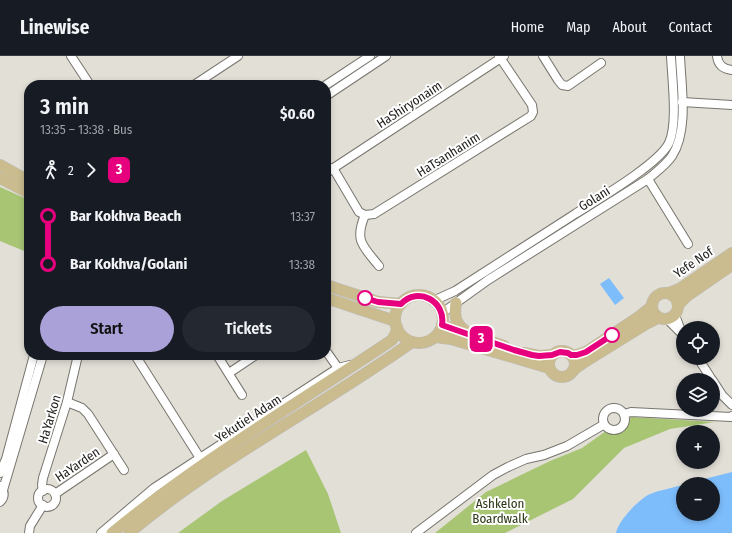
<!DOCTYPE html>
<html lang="en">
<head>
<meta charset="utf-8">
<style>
  body { margin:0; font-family:"Fira Sans Condensed",sans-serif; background:#242831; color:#f1f3f6; height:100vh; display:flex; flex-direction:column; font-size:15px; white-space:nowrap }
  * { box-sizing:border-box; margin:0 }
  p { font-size:13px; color:#9ea1a6 }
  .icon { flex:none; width:22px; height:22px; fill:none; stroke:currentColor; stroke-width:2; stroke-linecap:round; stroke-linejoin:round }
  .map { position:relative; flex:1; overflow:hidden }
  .sheet { position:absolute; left:24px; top:24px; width:307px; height:280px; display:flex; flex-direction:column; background:#171b24; border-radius:16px; box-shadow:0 2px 6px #0003 }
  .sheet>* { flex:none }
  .badge { padding:0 8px; border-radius:6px; font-size:14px; line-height:26px }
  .controls { position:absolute; left:676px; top:265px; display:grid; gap:8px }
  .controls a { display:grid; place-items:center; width:44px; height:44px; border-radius:50%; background:#171b24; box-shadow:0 2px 6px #0003; font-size:20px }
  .map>.badge { position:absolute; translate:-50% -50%; box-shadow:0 0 0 2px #fff }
  .legs { display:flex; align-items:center; gap:6px; height:44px; padding:0 16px; font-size:13px }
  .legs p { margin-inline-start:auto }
  .overview { display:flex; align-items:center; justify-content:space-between; height:68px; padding:0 16px }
  h1 { font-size:22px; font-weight:600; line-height:30px }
  .cta { display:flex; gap:8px; margin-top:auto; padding:8px 16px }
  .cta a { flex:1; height:46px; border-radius:24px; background:#a9a1d8; color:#111; font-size:16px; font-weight:600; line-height:46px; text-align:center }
  .cta a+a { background:#242831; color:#f1f3f6 }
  ul { padding:0 16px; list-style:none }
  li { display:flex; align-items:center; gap:14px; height:48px; font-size:15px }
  li i { display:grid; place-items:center; width:6px; height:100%; margin:0 5px; background:currentColor }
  li i::after { content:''; width:10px; height:10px; margin:-5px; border:3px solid; border-radius:50%; background:#171b24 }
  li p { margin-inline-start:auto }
  li:first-child i { background:linear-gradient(#0000 50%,currentColor 0) }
  li:last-child i { background:linear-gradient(currentColor 50%,#0000 0) }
  header { display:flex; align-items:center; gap:24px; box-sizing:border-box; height:56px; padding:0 20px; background:#171b24; border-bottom:1px solid #363941 }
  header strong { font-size:19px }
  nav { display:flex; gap:22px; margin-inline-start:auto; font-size:14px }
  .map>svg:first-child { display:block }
  .green { fill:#a8c574 }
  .water { fill:#7dbdfc }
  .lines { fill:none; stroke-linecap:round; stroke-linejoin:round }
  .minor-casing { stroke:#78756e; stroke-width:10 }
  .major-casing { stroke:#bdbdbc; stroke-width:12 }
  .minor { stroke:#fff; stroke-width:8 }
  .major { stroke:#cabc8f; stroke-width:11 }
  .line-1-casing { stroke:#fff; stroke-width:9 }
  .line-1 { stroke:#e6007e; stroke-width:6 }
  .stop-1-dot { fill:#fff; stroke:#e6007e; stroke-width:2 }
  .labels { text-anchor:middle; stroke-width:4; stroke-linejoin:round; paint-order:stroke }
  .street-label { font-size:13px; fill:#23221f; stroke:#fff }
  .park-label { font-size:13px; fill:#2c3715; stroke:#fff }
</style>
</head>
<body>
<header>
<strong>Linewise</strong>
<nav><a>Home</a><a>Map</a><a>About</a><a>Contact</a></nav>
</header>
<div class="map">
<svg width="732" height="477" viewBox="0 0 732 477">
  <rect width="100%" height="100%" fill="#e2dfd7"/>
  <g class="green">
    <path d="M0 131 29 144V197L0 185Z"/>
    <path d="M631 361 715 366 670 373 624 392 573 443 505 477H435L486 436 550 405 582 392 606 375C621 380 625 373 631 361Z"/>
    <path d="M306 394 328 438 341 477H178L222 445Z"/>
  </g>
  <g class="water">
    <path d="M609 222 624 242 615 249 600 228Z"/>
    <path d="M732 416V477H616C618 465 639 443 650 438 660 434 672 432 683 429V458H713V428H685Z"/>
  </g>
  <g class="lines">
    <defs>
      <g id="minor">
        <path d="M71 0 90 29"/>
        <path d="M543 0 558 24 562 29 568 30 601 7"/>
        <path d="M717 0C718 9 723 13 732 14"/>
        <path d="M194 29 238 0"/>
        <path d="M326 29 370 0"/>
        <path d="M326 40 386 0"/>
        <path d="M682 46 732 49"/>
        <path d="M333 112 359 156 365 159 374 158 531 60 533 56 532 49 499 0"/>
        <path d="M326 117 504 0"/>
        <path d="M648 123 688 188"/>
        <path d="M365 159C354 185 363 190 379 210"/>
        <path d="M433 245 455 235C495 209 535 184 575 158 597 144 659 108 669 87 678 67 672 23 671 0"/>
        <path d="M442 257 488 224 648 123C656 116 666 109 672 100 689 74 681 29 680 0"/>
        <path d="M675 259 681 275"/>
        <path d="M667 263 683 279"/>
        <path d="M326 295 338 312"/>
        <path d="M135 299 200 402"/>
        <path d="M217 299 242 339"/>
        <path d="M698 302 712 324"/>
        <path d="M229 317 256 299"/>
        <path d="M713 325 722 339 732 349"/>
        <path d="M67 346 82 352 88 358 124 414"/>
        <circle cx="614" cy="363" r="11"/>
        <path d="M624 358 631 356 731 361 732 360"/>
        <path d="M0 417 6 403 34 299"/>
        <circle cx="47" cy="442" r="9"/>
        <path d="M3 434 43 299"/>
        <path d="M43 435 42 429 43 422 67 346 78 299"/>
        <path d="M55 438 114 398"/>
        <path d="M0 446C5 441 4 435 1 430"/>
        <path d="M29 477 30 470 43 449"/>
        <path d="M101 477 154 432 338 312 350 309"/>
        <path d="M416 477 493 419 508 411 526 403 544 399 567 390 603 369"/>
      </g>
      <g id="major">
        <path d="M0 109 29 125"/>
        <path d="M0 122 29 137"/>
        <path d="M326 229 378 246 401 248"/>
        <circle cx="665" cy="250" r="13"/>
        <path d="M669 237 681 232 732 197"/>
        <circle cx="419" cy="263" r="24"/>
        <path d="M326 242 395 265"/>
        <path d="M456 247C454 260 455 268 467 276"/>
        <path d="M678 249 687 240 732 209"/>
        <path d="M442 269 456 274 504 290"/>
        <path d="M435 281 451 283 549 312"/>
        <circle cx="562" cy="308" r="13"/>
        <path d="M524 297 539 300 552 299"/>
        <path d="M571 299H577L586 296 640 260 651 251"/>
        <path d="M573 314 583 307 646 268 658 262"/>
        <path d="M112 477C199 405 298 347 392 284L396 277 397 271"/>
        <path d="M129 477C216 404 319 352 412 286"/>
      </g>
    </defs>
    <use href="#minor" class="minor-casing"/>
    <use href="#major" class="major-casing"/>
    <use href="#minor" class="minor"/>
    <use href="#major" class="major"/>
  </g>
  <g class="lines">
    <defs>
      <path id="line-1" d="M365 242 378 246 401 248C418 230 446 245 442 269L456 274 514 294 532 299 539 300 552 299 560 296 568 297 571 299H577L586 296 612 279"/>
    </defs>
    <use href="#line-1" class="line-1-casing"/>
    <use href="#line-1" class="line-1"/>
  </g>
  <g class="stop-1-dot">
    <circle cx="365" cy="242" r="7"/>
    <circle cx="612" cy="279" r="7"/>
  </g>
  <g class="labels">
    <g class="street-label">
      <text transform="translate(409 48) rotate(-33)" y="5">HaShiryonaim</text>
      <text transform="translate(448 98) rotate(-32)" y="5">HaTsanhanim</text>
      <text transform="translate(594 142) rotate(-32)" y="5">Golani</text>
      <text transform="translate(693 206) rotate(-34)" y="5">Yefe Nof</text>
      <text transform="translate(248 362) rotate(-33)" y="5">Yekutiel Adam</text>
      <text transform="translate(49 363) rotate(-73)" y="5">HaYarkon</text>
      <text transform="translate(77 408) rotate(-34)" y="5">HaYarden</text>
    </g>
    <g class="park-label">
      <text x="500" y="452">Ashkelon<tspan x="500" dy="15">Boardwalk</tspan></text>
    </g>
  </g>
</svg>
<div class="controls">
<a><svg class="icon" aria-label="locate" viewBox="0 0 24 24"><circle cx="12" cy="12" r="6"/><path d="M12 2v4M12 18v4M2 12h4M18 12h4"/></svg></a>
<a><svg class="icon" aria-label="layers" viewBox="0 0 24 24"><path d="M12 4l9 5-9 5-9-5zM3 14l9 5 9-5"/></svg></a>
<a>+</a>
<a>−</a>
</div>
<b class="badge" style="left:481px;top:283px;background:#e6007e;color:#fff">3</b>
<section class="sheet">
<div class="overview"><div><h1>3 min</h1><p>13:35 – 13:38 · Bus</p></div><b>$0.60</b></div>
<div class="legs"><svg class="icon" aria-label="walk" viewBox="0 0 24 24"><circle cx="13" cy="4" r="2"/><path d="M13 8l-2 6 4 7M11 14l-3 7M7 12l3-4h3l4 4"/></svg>2<svg class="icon" aria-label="forward" viewBox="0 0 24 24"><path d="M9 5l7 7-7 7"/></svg><b class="badge" style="background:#e6007e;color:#fff">3</b></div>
<ul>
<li><i style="color:#e6007e"></i><b>Bar Kokhva Beach</b><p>13:37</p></li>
<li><i style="color:#e6007e"></i><b>Bar Kokhva/Golani</b><p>13:38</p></li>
</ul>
<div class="cta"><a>Start</a><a>Tickets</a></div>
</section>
</div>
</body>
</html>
